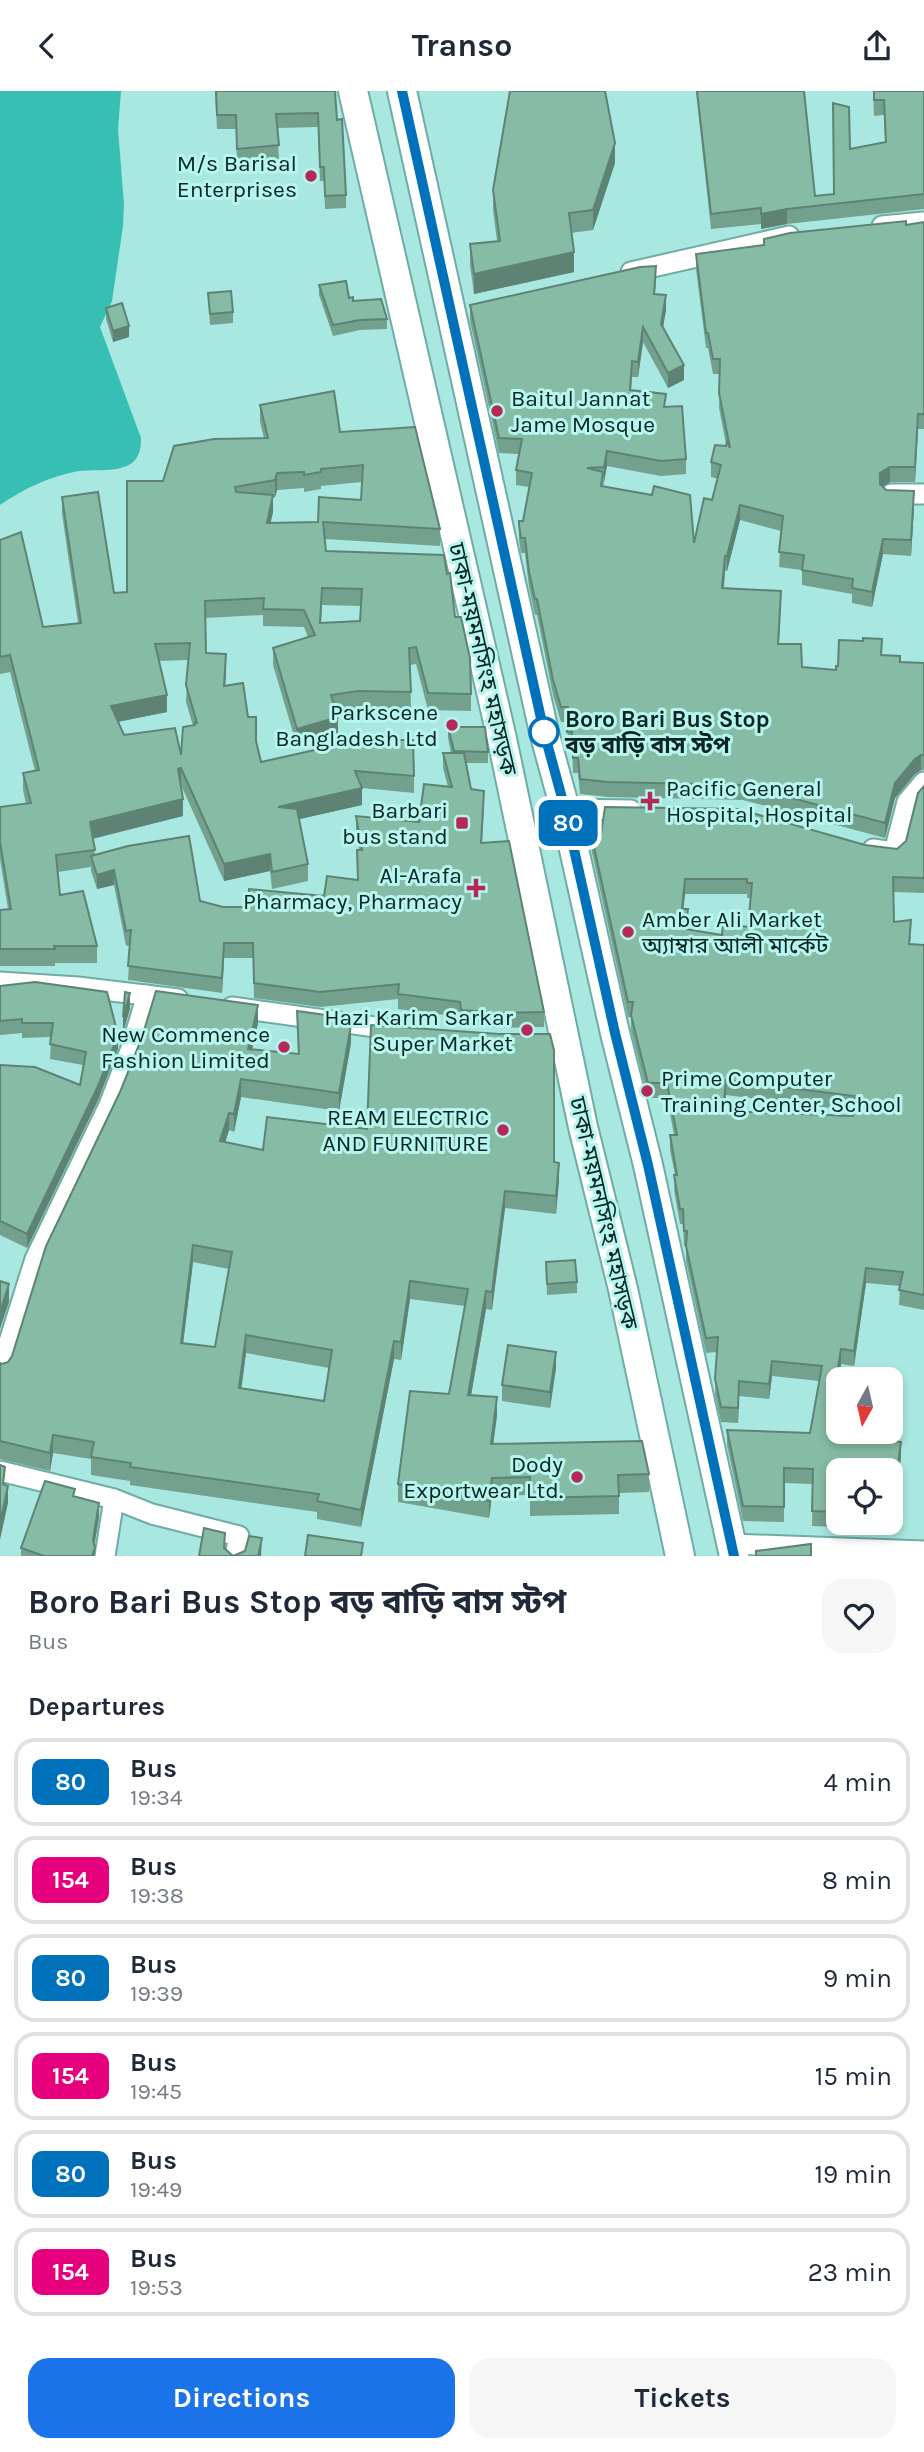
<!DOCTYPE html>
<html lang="en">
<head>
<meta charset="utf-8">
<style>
  body { margin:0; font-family:Karla,"Noto Sans Bengali",sans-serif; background:#f6f6f7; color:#1f2937; height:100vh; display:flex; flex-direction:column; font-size:26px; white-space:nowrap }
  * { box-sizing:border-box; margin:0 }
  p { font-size:23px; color:#747a83 }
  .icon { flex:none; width:38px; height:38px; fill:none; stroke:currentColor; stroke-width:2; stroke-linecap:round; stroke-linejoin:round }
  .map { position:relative; height:1465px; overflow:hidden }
  .panel { display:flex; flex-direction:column; background:#fff; flex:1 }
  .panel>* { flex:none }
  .badge { padding:0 14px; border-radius:10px; font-size:24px; line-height:46px }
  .needle { width:46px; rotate:188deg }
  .controls { position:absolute; left:826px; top:1276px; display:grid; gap:14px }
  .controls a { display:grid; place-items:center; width:77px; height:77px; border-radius:14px; background:#fff; box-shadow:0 4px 10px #0003; font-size:35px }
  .map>.badge { position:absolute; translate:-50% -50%; box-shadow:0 0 0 4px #fff }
  h2 { padding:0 28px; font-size:26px; line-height:63px }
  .round { display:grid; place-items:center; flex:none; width:74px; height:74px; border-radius:21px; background:#f6f6f7 }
  .overview { display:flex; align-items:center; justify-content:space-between; height:119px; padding:0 28px }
  h1 { font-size:33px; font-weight:700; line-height:52px }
  .primary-button { display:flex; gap:14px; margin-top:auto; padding:14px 28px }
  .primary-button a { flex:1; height:80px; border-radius:21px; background:#1a73e8; color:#fff; font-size:28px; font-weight:700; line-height:80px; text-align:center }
  .primary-button a+a { background:#f6f6f7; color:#1f2937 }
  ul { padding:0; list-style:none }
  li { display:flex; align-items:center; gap:21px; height:88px; margin:0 14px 10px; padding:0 14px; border:4px solid #e0e1e3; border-radius:21px }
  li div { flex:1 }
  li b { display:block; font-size:26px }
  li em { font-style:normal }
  li .badge { min-width:77px; font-weight:700; text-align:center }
  header { display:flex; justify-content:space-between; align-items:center; height:91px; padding:0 28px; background:#fff; font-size:32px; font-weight:700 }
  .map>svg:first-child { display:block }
  .water { fill:#37bfb3 }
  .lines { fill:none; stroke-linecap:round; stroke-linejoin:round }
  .minor-casing { stroke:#6eaca5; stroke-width:23 }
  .highway-casing { stroke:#6eaca5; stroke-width:32 }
  .minor { stroke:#fff; stroke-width:19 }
  .highway { stroke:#fff; stroke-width:28 }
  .wall { fill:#73a18e; fill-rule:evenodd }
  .shaded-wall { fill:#5e8374 }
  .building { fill:#86bba5; stroke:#5e8374; stroke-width:2; fill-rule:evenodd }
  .line-casing { stroke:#fff; stroke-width:16 }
  .line { stroke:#0072bc; stroke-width:10 }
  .poi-dot { fill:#b62858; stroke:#b6f6ee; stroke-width:2.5 }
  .stop-dot { fill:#fff; stroke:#0072bc; stroke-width:3.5 }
  .labels { text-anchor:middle; stroke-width:6; stroke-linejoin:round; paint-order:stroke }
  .poi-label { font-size:23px; fill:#0a2422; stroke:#b6f6ee; text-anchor:end }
  .street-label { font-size:23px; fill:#0a2422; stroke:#b6f6ee }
  .stop-label { font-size:23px; font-weight:bold; fill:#0a2422; stroke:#b6f6ee; text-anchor:start }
</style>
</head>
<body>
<header><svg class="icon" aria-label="back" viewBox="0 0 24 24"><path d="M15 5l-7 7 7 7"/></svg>Transo<svg class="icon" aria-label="share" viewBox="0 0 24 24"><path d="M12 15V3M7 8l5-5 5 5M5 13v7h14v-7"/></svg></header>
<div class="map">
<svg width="924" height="1465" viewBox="0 0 924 1465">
  <rect width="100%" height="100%" fill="#a9e8e0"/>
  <path class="water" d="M0 0H121L118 38 124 113 123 135 112 210 100 236 141 347C141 356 140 366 132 372 117 382 96 378 79 380 50 385 23 398 0 414Z"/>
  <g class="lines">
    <defs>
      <g id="minor">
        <path d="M882 135 924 131"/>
        <path d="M631 181 789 145"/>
        <path d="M891 403H924"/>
        <path d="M565 718 631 719"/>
        <path d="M873 758 894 761 907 711 924 691"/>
        <path d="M0 891 78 896 178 908"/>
        <path d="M232 916 397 939"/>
        <path d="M0 1279 35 1168 109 1014 130 960 147 904"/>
        <path d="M0 1380 114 1408 105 1465"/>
        <path d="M114 1408 152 1423 239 1445 235 1465"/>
        <path d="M731 1453 924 1460"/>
      </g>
      <g id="highway">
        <path d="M353 0 502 648 583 1036 623 1198 680 1465"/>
        <path d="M402 0 544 641 565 718 615 942 648 1074 734 1465"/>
      </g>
    </defs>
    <use href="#minor" class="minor-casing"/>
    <use href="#highway" class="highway-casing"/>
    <use href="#minor" class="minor"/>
    <use href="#highway" class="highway"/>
  </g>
  <g class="wall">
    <path d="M215 0H335L337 29 346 104V117L325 118 324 90H320L318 36 277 37 279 68 237 72 236 38H217Z"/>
    <path d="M509 0H605L615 72 593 139 571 142 574 181 474 203 470 174V153L497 150 493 119V99L509 5Z"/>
    <path d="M696 0H804L815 105 834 103 850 58 885 51 884 24 874 25 873 0H924V118L787 133 761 138V133L711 138Z"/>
    <path d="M924 131V338H918L915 391H890L883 396 886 399 914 415 911 465 883 463 872 516 852 512V503L802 494V479L779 476 781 440 740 429 727 480H725L724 497 781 515 779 553 802 576 836 579 882 564 900 571 924 572V679H921L915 683 895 707 885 747 743 709 608 706 580 703 578 682H573L572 657 567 656 568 631H561L553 604 537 524H535L529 496 525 462H521L519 449V434L523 430 529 396 516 394V379L519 363 499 362 470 230V214L656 190 655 203 666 219 663 236 684 289 668 297 643 251 638 286H632L631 300 666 316 686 368V383L661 385 607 375 603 396 694 452 712 409 718 388 711 386V371L726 355V353L719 317 720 283H713L708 257H706L696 178V163Z"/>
    <path d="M319 194 349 207 387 228V238L360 239 333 245 319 204Z"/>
    <path d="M208 202 233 221V232L210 234Z"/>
    <path d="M106 217 129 246 113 251 106 228Z"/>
    <path d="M260 314 340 341 440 438V455L325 448 326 460 455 526 471 603V620L428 619 416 573 410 574 411 618 358 617 336 620 338 643 297 655 273 574V557L308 546 304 536 263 535V524L205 527 206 562 226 580 225 595 248 626 261 671 374 649 414 685V702L362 697V714L299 728 308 773V790L272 798 270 780 224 790 181 694 183 725 93 748 95 764 200 810 223 816H248L324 805 357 789 359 759 356 740V725L419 731 448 696 443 677V662H451L448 647V636L488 661V672H466L471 698 484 715 482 752 544 921V936L500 937 461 933 460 926 398 918V908L320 916 254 907 253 867H224L222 902 128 889 130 854 126 855 114 794 97 798 91 780V776L58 781 60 804 97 855V872H55V875H0V819L8 818 0 768V716L26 713 23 699V682L35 680 10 581 0 583V449L43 536 78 532 62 423V406L114 502 127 501 163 390 264 347 260 331ZM362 391 361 409 318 431 270 432 273 421V407L275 406 277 399 304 397V401L321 398V395ZM322 514 361 515 360 530 321 532ZM188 569 186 611 193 635 181 664 124 644 118 631 167 621 159 570Z"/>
    <path d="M924 695V802L894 801V831L911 845 910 853 924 854V1219L899 1214 900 1195 866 1192 854 1275 841 1273 833 1319 834 1335 832 1345 901 1366 890 1441 863 1437 812 1435 813 1393 784 1392V1431L743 1430 727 1354V1339L810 1342 819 1290 772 1285 769 1308 739 1305 738 1332 721 1331 715 1303 717 1261 706 1262 686 1170V1155H684L683 1133H680L674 1099 675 1084 670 1059V1044H674L667 1007H648L631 939V926H628L591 757V742L865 754 897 758 906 750ZM685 803H747V807H751L748 836 722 844 687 838 688 833 683 818ZM726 1004 854 1020 853 1025 724 1020ZM838 1379H891V1432H838Z"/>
    <path d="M0 895 118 958 98 1009 27 1157 0 1144V974L80 994 83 974 50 968 51 946 22 947V942L0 944Z"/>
    <path d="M297 920 348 934 351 952 339 1020 241 1006 234 1041 229 1039 225 1052 263 1059 554 1071 559 1089 556 1123 505 1117 492 1219 486 1218 471 1304 497 1324 493 1353 649 1383V1401L619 1402V1423L530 1425V1404L492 1405 489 1427 398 1411V1393L449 1303 465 1215 410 1208 401 1269 394 1268 361 1436 317 1428V1421L130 1394V1390L91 1384V1368L53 1362 50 1380 0 1368V1272L2 1273 8 1271 258 932 252 959 298 963ZM193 1171 229 1178 215 1256 183 1252ZM246 1262 329 1277 324 1310 241 1298Z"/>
    <path d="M546 1171 577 1191V1202L547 1204Z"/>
    <path d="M556 1277 550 1317 502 1310V1294Z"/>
    <path d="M75 1405 99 1426 94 1455 95 1465H21V1457Z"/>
  </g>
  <g class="shaded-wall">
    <path d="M615 52V72L593 139V119Z"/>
    <path d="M787 118V133L761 138V123Z"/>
    <path d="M574 161V181L474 203V183Z"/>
    <path d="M666 204V219L661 248V233Z"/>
    <path d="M129 235V246L113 251V240Z"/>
    <path d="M643 236V251L638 286V271Z"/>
    <path d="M684 274V289L668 297V282Z"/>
    <path d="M918 323V338L915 391V376Z"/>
    <path d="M607 360V375L604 391V376Z"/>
    <path d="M890 376V391L880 398V382Z"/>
    <path d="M277 382V399L275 406V389Z"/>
    <path d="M914 400V415L911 465V449Z"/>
    <path d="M273 404V421L267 449V432Z"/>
    <path d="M740 414V429L727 480V465Z"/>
    <path d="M883 448V463L872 516V501Z"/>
    <path d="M725 465V480L722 512V497Z"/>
    <path d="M226 563V580L224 612V595Z"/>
    <path d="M167 604V621L111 632V615Z"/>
    <path d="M338 626V643L297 655V638Z"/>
    <path d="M921 664V679L915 683 895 707 885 747V732L895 692 915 668Z"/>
    <path d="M181 677V694L178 678Z"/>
    <path d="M362 697V714L278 733V716Z"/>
    <path d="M183 708V725L90 748V731Z"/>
    <path d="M270 763V780L224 790V773Z"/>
    <path d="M114 779V794L97 798V784Z"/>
    <path d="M685 788V803L682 833V818Z"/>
    <path d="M224 852V867L222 902V887Z"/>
    <path d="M130 902V918L123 942V926Z"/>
    <path d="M258 914V932L248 976V958Z"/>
    <path d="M348 927V945L351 934V952L339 1020V1002Z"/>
    <path d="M118 944V958L98 1009 27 1157V1143Z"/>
    <path d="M241 988V1006L234 1041V1023Z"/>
    <path d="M726 989V1004L723 1035V1020Z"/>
    <path d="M229 1022V1039L220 1068V1050Z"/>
    <path d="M559 1072V1089L556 1123V1105Z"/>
    <path d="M505 1100V1117L492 1219V1201Z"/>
    <path d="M193 1154V1171L181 1270V1252Z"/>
    <path d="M866 1177V1192L854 1275V1260Z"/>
    <path d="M410 1190V1208L401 1269V1251Z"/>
    <path d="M9 1193V1211L0 1238V1221Z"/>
    <path d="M486 1200V1218L468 1322V1304Z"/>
    <path d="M246 1244V1262L239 1315V1297Z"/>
    <path d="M394 1250V1268L361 1436V1419Z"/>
    <path d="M841 1258V1273L831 1334V1319Z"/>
    <path d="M556 1261V1277L550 1317V1301Z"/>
    <path d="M772 1270V1285L769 1308V1293Z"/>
    <path d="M739 1290V1305L738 1332V1317Z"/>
    <path d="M497 1306V1324L491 1371V1353Z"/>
    <path d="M834 1320V1335L830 1360V1345Z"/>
    <path d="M53 1344V1362L50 1380V1362Z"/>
    <path d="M901 1351V1366L890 1441 891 1423Z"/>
    <path d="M492 1387V1405L489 1427V1410Z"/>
    <path d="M8 1395V1412L0 1449V1432Z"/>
    <path d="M99 1412V1426L93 1463 95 1457V1465H92L93 1449Z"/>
    <path d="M262 1447 261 1465H258Z"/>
  </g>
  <g class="building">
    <path d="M216 0H335L337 29 342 28 346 104 325 105 324 76H320L318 22 276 23 279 54 237 58 236 24H217Z"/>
    <path d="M510 0H605L615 52 593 119 569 122 574 161 474 183 470 153 500 150 493 99Z"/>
    <path d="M697 0H804L815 105 834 103 833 12 849 16 850 58 886 51 884 9H874V0H924V103L787 118 761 123V117L711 123Z"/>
    <path d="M906 130V134L924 131V323H918L915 376H890L880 382V393L886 399 914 400 911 449 883 448 872 501 852 497 853 488 802 479 804 464 779 461 783 425 740 414 727 465H725L722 497 781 500 778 553H801L802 576 836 579V575H838L839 549 863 550V547L882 548 881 564 900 565V571L924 572V664H921L915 668 895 692 885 732 743 694 608 691 580 688 578 667H573L572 641H567L568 616H561L553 589 537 508H535L529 481 525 447H521L519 434V430H523L532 382 516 379 522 348 499 347 470 214 640 176 656 175 654 203 666 204 661 233 684 274 668 282 643 236 638 271 632 270 630 299 666 303 664 316 682 315 686 368 661 370 607 360 604 376 587 377 603 381 601 395 652 404 654 395 690 404 694 452 704 407 712 409 721 374 711 371 715 354 726 355 727 351 730 357 719 302 720 268H713L708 242H706L696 163 764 154V148L790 142Z"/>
    <path d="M346 190 349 207 353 206V210L381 208 387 228 360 229 333 234 319 194Z"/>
    <path d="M231 200 233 221 210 223 208 202Z"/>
    <path d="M122 212 129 235 113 240 106 217Z"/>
    <path d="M334 300 340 341 415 336 440 438 323 431 326 460 444 464 447 483 450 482 455 526H461L470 567 471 603 428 602 416 556 409 557 411 601 358 600 331 604 338 626 297 638 273 557 315 544 304 519 263 518 264 507 205 510 206 562 226 563 224 595 243 592 248 626H256V650L261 671 373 646 374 649H413L414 685 355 680 362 697 278 716 297 718 308 773 272 781 270 763 224 773 181 677 178 678 183 708 90 731 95 759 56 764 60 804 83 800 97 855H54L55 858H0V819L11 818 0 751V716L31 712 23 682 39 679 10 564 0 566V449L21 441 43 536 81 532 62 406 98 401 114 502 127 501V390H163L174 355 214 348 268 347 260 314ZM363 374 361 409 319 406 318 431 267 432 273 404 236 401 235 396 275 389 277 382 304 381V384L321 381V378ZM322 497 362 498 360 530 320 532ZM190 552 186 594 197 632H195V634L183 636 181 664 175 637 124 644 111 615 167 604 155 553Z"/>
    <path d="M448 636H485L488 661 454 660Z"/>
    <path d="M443 662H464L471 698 484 700 481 752 509 750 544 921 500 922 461 919 460 911 398 903 399 893 320 901 254 892 253 852H224L222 887 128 875 131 839 126 840 114 779 97 784 91 765 128 755 189 745 200 810 223 816H248L249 798 324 805 327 785 358 789 357 759H362L356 725 419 731 424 693 452 696Z"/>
    <path d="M924 695V787L893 786 894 831 911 829 909 853 924 854V1204L899 1199 903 1181 866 1177 854 1260 841 1258 831 1319 834 1320 830 1345 861 1348V1345L901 1351 891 1423V1379H838V1421L812 1420 813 1378 784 1377V1416L743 1415 727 1339 810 1342 822 1275 772 1270 769 1293 739 1290 738 1317 721 1316 715 1288 718 1246 706 1247 686 1155 687 1140H684L683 1118H680L674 1084H677L670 1044H677L667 992H648L631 924 633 911H628L591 742 601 743 605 716 738 718 865 754 897 758 906 750 918 702ZM685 788H747V792H752L748 836 723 832 722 844 685 838 688 818H682ZM726 989 855 1005 853 1025 723 1020Z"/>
    <path d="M35 891 107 901 118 944 98 995 27 1143 0 1130V974L35 976 80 994 86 961 50 953 53 932H22V928L0 930V895Z"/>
    <path d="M156 900 258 914 248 958 299 963 297 920 348 927V934H351L339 1002 241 988 234 1023 229 1022 220 1050 263 1059 267 1026 367 1038 371 934 499 943H550L554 959V1071L559 1072 556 1105 505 1100 492 1201 486 1200 468 1304 497 1306 491 1353 642 1350 649 1383 618 1384 619 1405 530 1407V1386L492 1387 489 1410 398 1393 410 1300 449 1303 468 1198 410 1190 401 1251 394 1250 361 1419 317 1410 319 1403 130 1376 131 1372 91 1366 94 1351 53 1344 50 1362 0 1350V1272L2 1273 8 1271 12 1265 46 1155 120 1001 142 946ZM193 1154 232 1161 215 1256 181 1252ZM246 1244 332 1259 324 1310 239 1297Z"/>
    <path d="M125 901 130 902 123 926Z"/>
    <path d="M575 1169 577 1191 547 1193 546 1171Z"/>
    <path d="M0 1190 9 1193 0 1221Z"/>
    <path d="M508 1254 556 1261 550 1301 502 1294Z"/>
    <path d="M0 1374 5 1376 3 1393 8 1395 0 1432Z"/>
    <path d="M45 1390 75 1398 73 1405 99 1412 93 1449 95 1457 92 1465H44L21 1457Z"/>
    <path d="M204 1437 225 1442 224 1457 233 1465 245 1460 249 1445 262 1447 258 1465H199Z"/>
    <path d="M308 1444 363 1452 361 1465H305Z"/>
    <path d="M811 1453V1465H756V1460Z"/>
  </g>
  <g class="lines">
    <defs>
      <path id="line" d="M402 0 544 641 565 718 615 942 648 1074 734 1465"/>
    </defs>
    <use href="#line" class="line-casing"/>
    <use href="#line" class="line"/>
  </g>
  <g class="poi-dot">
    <circle cx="311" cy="85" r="7"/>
    <circle cx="497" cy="320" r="7"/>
    <circle cx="452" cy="634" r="7"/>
    <path d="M646.5 699.5h7v7h7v7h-7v7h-7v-7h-7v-7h7z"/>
    <rect x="455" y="725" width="14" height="14" rx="3.5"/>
    <path d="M472.5 786.5h7v7h7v7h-7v7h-7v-7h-7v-7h7z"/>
    <circle cx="628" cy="841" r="7"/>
    <circle cx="527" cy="939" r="7"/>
    <circle cx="284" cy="956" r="7"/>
    <circle cx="647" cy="1000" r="7"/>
    <circle cx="503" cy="1039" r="7"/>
    <circle cx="577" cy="1386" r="7"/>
  </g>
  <circle class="stop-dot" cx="544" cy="641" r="14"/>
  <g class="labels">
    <g class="poi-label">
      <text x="297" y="80">M/s Barisal<tspan x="297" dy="26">Enterprises</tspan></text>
      <text x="511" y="315" text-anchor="start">Baitul Jannat<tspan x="511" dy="26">Jame Mosque</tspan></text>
      <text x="438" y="629">Parkscene<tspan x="438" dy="26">Bangladesh Ltd</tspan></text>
      <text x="666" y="705" text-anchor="start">Pacific General<tspan x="666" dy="26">Hospital, Hospital</tspan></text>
      <text x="448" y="727">Barbari<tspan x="448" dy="26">bus stand</tspan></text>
      <text x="462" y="792">Al-Arafa<tspan x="462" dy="26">Pharmacy, Pharmacy</tspan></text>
      <text x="642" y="836" text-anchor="start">Amber Ali Market<tspan x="642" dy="26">অ্যাম্বার আলী মার্কেট</tspan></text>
      <text x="513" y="934">Hazi Karim Sarkar<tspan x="513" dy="26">Super Market</tspan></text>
      <text x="270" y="951">New Commence<tspan x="270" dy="26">Fashion Limited</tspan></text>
      <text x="661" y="995" text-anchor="start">Prime Computer<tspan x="661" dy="26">Training Center, School</tspan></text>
      <text x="489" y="1034">REAM ELECTRIC<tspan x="489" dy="26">AND FURNITURE</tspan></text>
      <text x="563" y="1381">Dody<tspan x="563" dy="26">Exportwear Ltd.</tspan></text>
    </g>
    <g class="street-label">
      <text transform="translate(483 568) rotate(77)" y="8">ঢাকা-ময়মনসিংহ মহাসড়ক</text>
      <text transform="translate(604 1122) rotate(77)" y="8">ঢাকা-ময়মনসিংহ মহাসড়ক</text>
    </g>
    <g class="stop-label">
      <text x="565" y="636">Boro Bari Bus Stop<tspan x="565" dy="26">বড় বাড়ি বাস স্টপ</tspan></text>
    </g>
  </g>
</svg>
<div class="controls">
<a><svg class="needle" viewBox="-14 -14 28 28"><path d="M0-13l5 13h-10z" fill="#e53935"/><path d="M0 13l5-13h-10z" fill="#747a83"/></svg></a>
<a><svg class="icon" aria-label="locate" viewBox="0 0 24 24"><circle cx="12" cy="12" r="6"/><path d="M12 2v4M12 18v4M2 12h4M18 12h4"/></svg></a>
</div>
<b class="badge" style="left:568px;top:732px;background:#0072bc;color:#fff">80</b>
</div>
<section class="panel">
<div class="overview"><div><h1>Boro Bari Bus Stop বড় বাড়ি বাস স্টপ</h1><p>Bus</p></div><a class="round"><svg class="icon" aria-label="heart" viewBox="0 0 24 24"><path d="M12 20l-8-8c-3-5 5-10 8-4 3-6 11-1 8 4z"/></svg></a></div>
<h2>Departures</h2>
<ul>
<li><span class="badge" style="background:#0072bc;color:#fff">80</span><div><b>Bus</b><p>19:34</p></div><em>4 min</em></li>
<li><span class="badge" style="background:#e6007e;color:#fff">154</span><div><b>Bus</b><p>19:38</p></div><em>8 min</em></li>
<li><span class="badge" style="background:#0072bc;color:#fff">80</span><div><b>Bus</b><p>19:39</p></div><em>9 min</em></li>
<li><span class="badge" style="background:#e6007e;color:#fff">154</span><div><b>Bus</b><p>19:45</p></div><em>15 min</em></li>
<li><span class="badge" style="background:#0072bc;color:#fff">80</span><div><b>Bus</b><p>19:49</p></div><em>19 min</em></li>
<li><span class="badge" style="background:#e6007e;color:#fff">154</span><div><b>Bus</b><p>19:53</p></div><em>23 min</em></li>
</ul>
<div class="primary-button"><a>Directions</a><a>Tickets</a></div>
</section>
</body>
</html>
